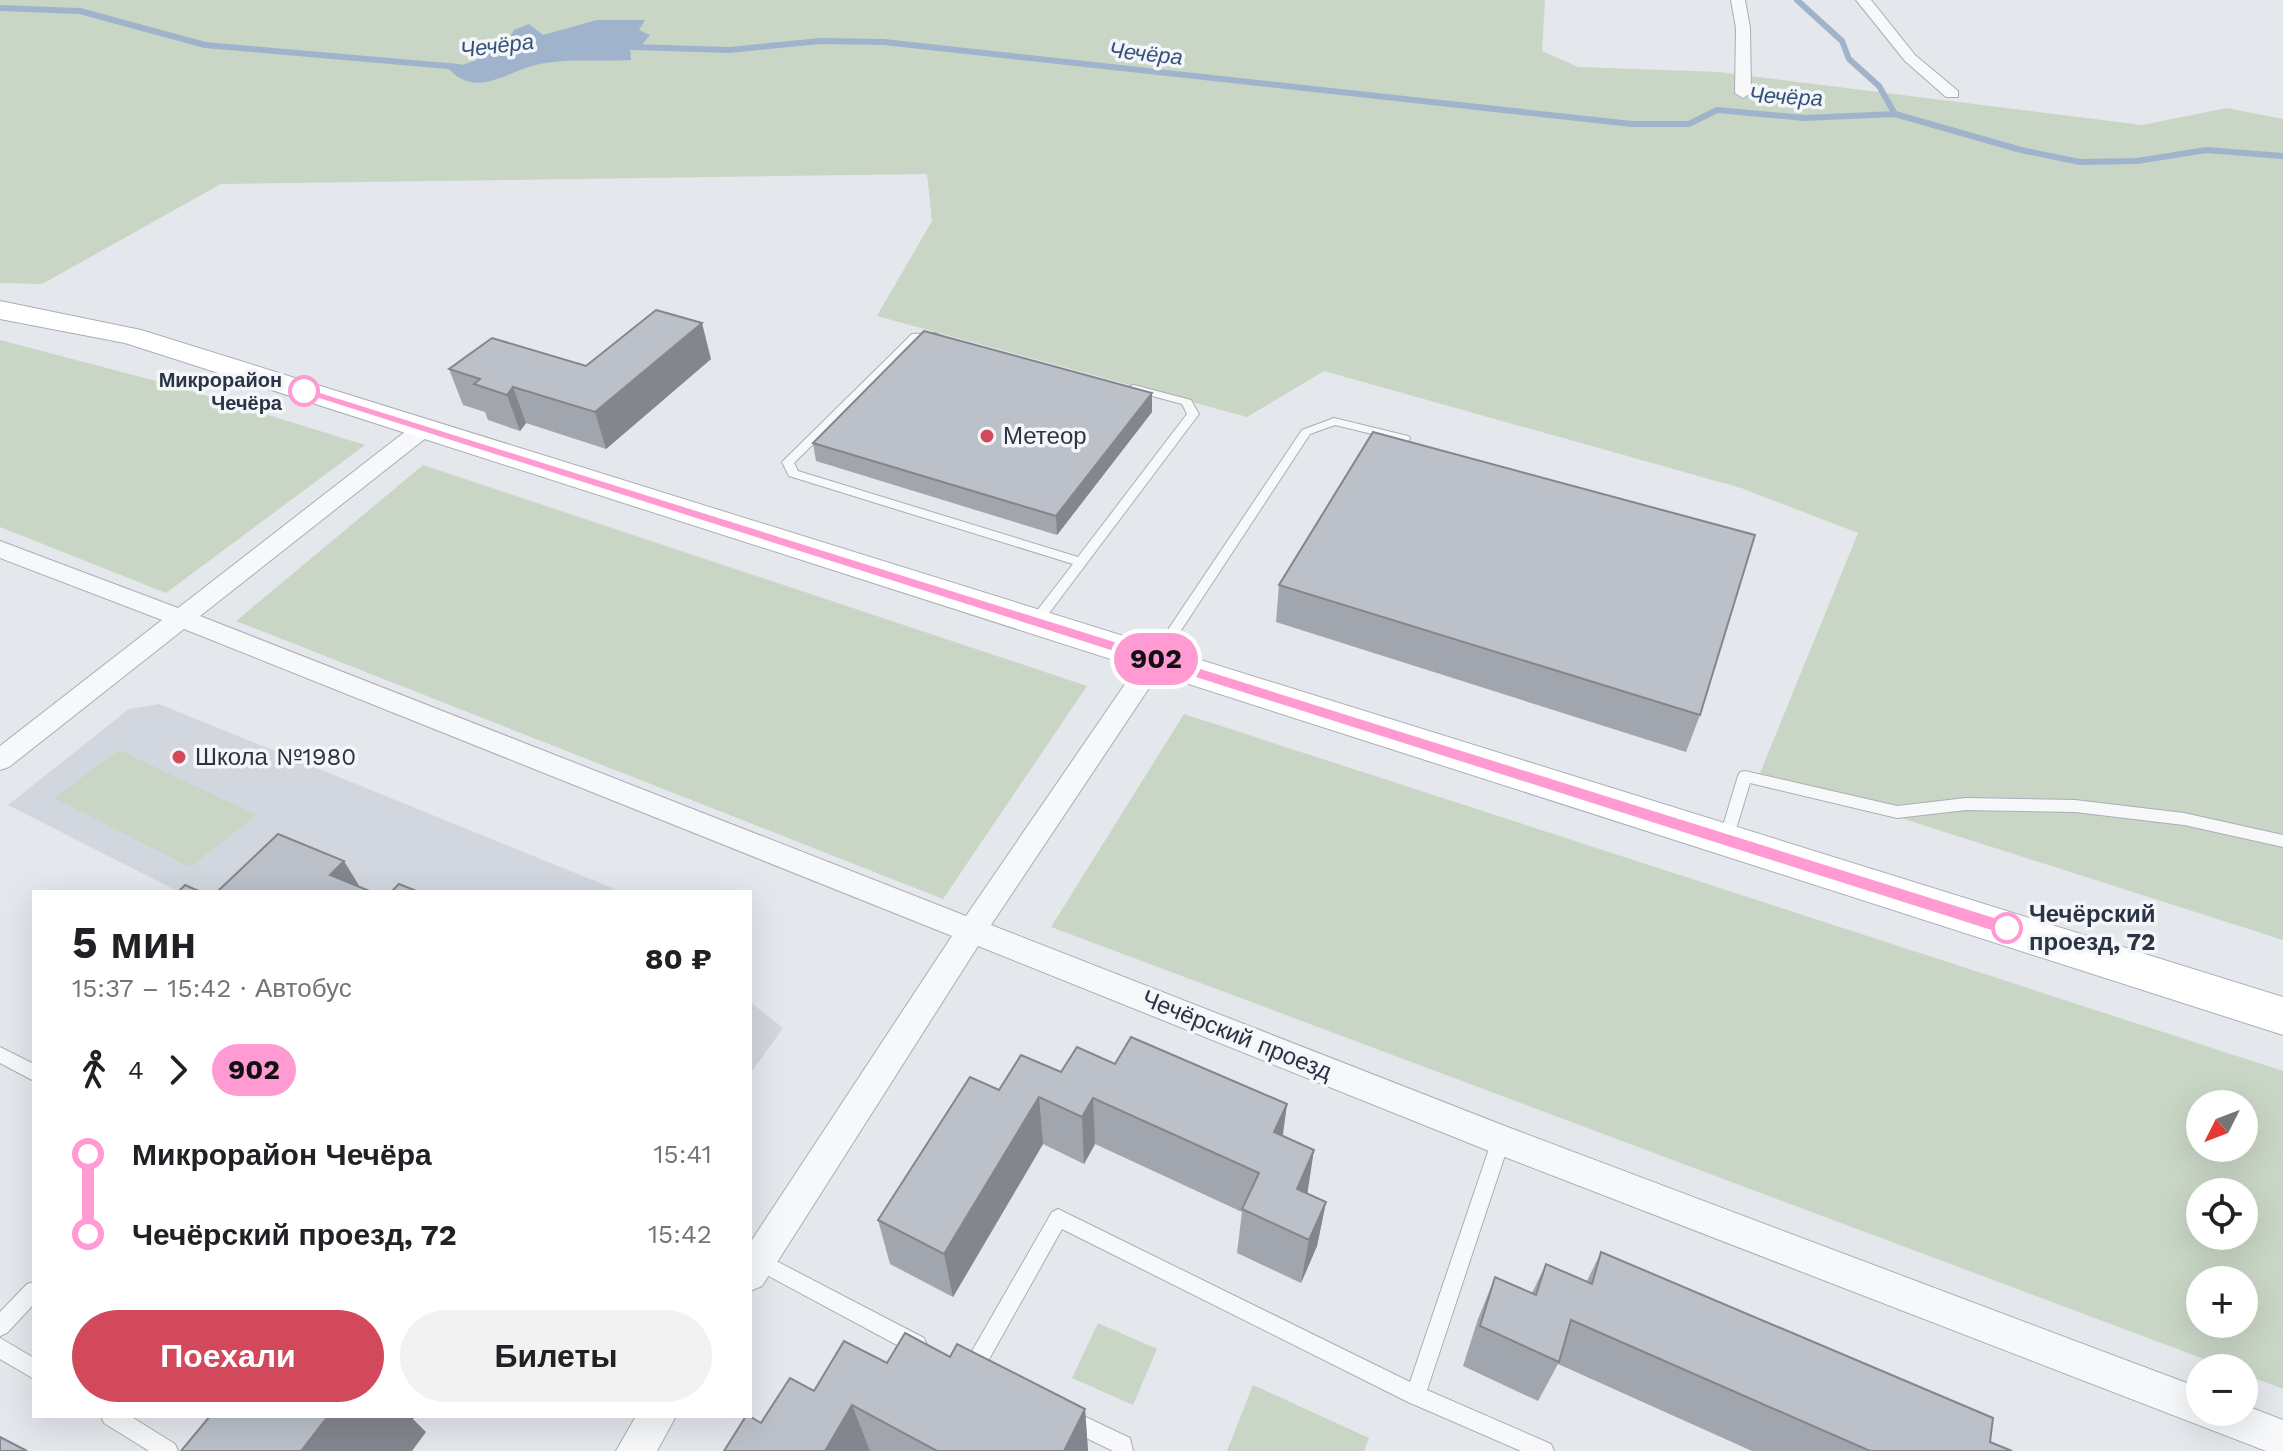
<!DOCTYPE html>
<html lang="ru">
<head>
<meta charset="utf-8">
<style>
  body { margin:0; font-family:"Work Sans",sans-serif; background:#f2f2f2; color:#202124; height:100vh; display:flex; flex-direction:column; font-size:30px; white-space:nowrap }
  * { box-sizing:border-box; margin:0 }
  p { font-size:26px; color:#757577 }
  .icon { flex:none; width:44px; height:44px; fill:none; stroke:currentColor; stroke-width:2; stroke-linecap:round; stroke-linejoin:round }
  .map { position:relative; flex:1; overflow:hidden }
  .panel { position:absolute; left:32px; top:890px; width:720px; height:528px; display:flex; flex-direction:column; background:#fff; border-radius:0px; box-shadow:0 8px 32px #0002 }
  .panel>* { flex:none }
  .badge { padding:0 16px; border-radius:26px; font-size:28px; line-height:52px }
  .needle { width:52px; rotate:228deg }
  .buttons { position:absolute; left:2186px; top:1090px; display:grid; gap:16px }
  .buttons a { display:grid; place-items:center; width:72px; height:72px; border-radius:50%; background:#fff; box-shadow:0 8px 32px #0002; font-size:40px }
  .map>.badge { position:absolute; translate:-50% -50%; box-shadow:0 0 0 4px #fff }
  .legs { display:flex; align-items:center; gap:12px; height:88px; padding:0 40px; font-size:26px }
  .legs p { margin-inline-start:auto }
  .head { display:flex; align-items:center; justify-content:space-between; height:136px; padding:0 40px }
  h1 { font-size:44px; font-weight:700; line-height:60px }
  .action { display:flex; gap:16px; margin-top:auto; padding:16px 40px }
  .action a { flex:1; height:92px; border-radius:48px; background:#d1495b; color:#fff; font-size:32px; font-weight:700; line-height:92px; text-align:center }
  .action a+a { background:#f2f2f2; color:#202124 }
  ul { padding:0 40px; list-style:none }
  li { display:flex; align-items:center; gap:28px; height:80px; font-size:30px }
  li i { display:grid; place-items:center; width:12px; height:100%; margin:0 10px; background:currentColor }
  li i::after { content:''; width:20px; height:20px; margin:-10px; border:6px solid; border-radius:50%; background:#fff }
  li p { margin-inline-start:auto }
  li:first-child i { background:linear-gradient(#0000 50%,currentColor 0) }
  li:last-child i { background:linear-gradient(currentColor 50%,#0000 0) }
  .map>svg:first-child { display:block }
  .built { fill:#d2d6de }
  .green { fill:#c9d6c5; fill-rule:evenodd }
  .water { fill:#9fb4cc }
  .lines { fill:none; stroke-linecap:round; stroke-linejoin:round }
  .stream { stroke:#9fb4cc; stroke-width:6 }
  .service-casing { stroke:#a9aeb6; stroke-width:2 }
  .minor-casing { stroke:#a9aeb6; stroke-width:2 }
  .secondary-casing { stroke:#a9aeb6; stroke-width:2 }
  .service { fill:#f7f8fa; fill-rule:evenodd }
  .minor { fill:#f7f8fa; fill-rule:evenodd }
  .secondary { fill:#fff; fill-rule:evenodd }
  .wall { fill:#a1a5ad }
  .shaded-wall { fill:#83868d }
  .building { fill:#bbc0c9; stroke:#83868d; stroke-width:2 }
  .line-1 { fill:#ff9ad2; stroke:#fff; stroke-width:2 }
  .stop-1-dot { fill:#fff; stroke:#ff9ad2; stroke-width:4 }
  .poi-dot { fill:#d1495b; stroke:#f4f6f9; stroke-width:3 }
  .labels { text-anchor:middle; stroke-width:7; stroke-linejoin:round; paint-order:stroke }
  .far-stop-label { font-size:20px; font-weight:bold; fill:#2b3444; stroke:#f4f6f9; text-anchor:end }
  .far-water-label { font-size:22px; font-style:italic; fill:#345279; stroke:#f4f6f9 }
  .poi-label { font-size:24px; fill:#2b3444; stroke:#f4f6f9; text-anchor:start }
  .stop-label { font-size:24px; font-weight:bold; fill:#2b3444; stroke:#f4f6f9; text-anchor:start }
  .street-label { font-size:24px; fill:#2b3444; stroke:#f4f6f9 }
</style>
</head>
<body>
<div class="map">
<svg width="2283" height="1451" viewBox="0 0 2283 1451">
  <rect width="100%" height="100%" fill="#e4e7ec"/>
  <g class="built">
    <path d="M159 704 622 892H179L8 805 129 709Z"/>
    <path d="M750 1002 783 1028 750 1074Z"/>
  </g>
  <g class="green">
    <path d="M0 0H1545L1542 51 1578 67 1719 72 2142 125 2227 108 2283 119V940L1760 773 1858 533 1741 488 1324 371 1247 417 877 316 932 221 927 174 221 184 42 284 0 283Z"/>
    <path d="M0 340 175 386 365 445 166 593 0 527Z"/>
    <path d="M423 465 1087 686 943 899 236 621Z"/>
    <path d="M1184 714 2283 1071V1389L2244 1374V1368H2228L1051 927ZM2200 1104H2244V1148H2200ZM2200 1192H2244V1236H2200ZM2200 1280H2244V1324H2200Z"/>
    <path d="M119 750 256 815 190 867 54 798Z"/>
    <path d="M1098 1323 1157 1349 1133 1405 1072 1378Z"/>
    <path d="M1253 1385 1369 1438 1364 1451H1227Z"/>
  </g>
  <path class="water" d="M597 20H645L639 30 650 35 639 48H630L631 60C601 62 566 58 536 65 508 71 476 99 449 69L477 60 479 45 485 53 502 49 514 30 529 24 543 35Z"/>
  <g class="lines">
    <g class="stream">
      <path d="M1797 0 1842 41 1849 59 1879 86 1895 114"/>
      <path d="M0 8 80 11 205 45 459 67"/>
      <path d="M632 47 730 50 820 41 884 42 1632 124H1689L1717 110 1804 118 1895 114 2021 150 2080 162 2137 161 2206 150 2283 156"/>
    </g>
    <defs>
      <g id="service">
        <path d="M936 333 941 336 940 338 919 339 794 463 798 471 1078 557 1187 414 1182 404 1130 390V386L1134 385 1191 400 1199 414 1041 624H1031L1029 621 1073 564 789 476 782 462 912 334Z"/>
        <path d="M1334 418 1408 436 1410 438 1399 458 1395 459 1389 455 1397 440 1335 425 1310 434 1161 661H1151L1149 658 1151 655 1302 430Z"/>
        <path d="M1745 771 1897 806 1966 798 2075 800 2184 813 2283 835V847L2184 825 2075 812 1966 810 1897 818 1750 783 1733 839 1731 843H1721L1719 839 1738 776 1740 772Z"/>
        <path d="M0 1047 34 1064V1081L0 1063Z"/>
        <path d="M1501 1132 1507 1134 1510 1140 1427 1390 1551 1444 1554 1451H1521L1408 1402 1062 1229 978 1379 971 1382 964 1379 961 1372 964 1365 1052 1212 1058 1209 1410 1382 1492 1140 1495 1134Z"/>
        <path d="M759 1252 924 1338 927 1345 924 1352 917 1355 910 1352 752 1267 750 1262 752 1255Z"/>
        <path d="M34 1282V1304L7 1333 0 1336V1312L27 1284Z"/>
        <path d="M0 1338 34 1358V1379L0 1359Z"/>
        <path d="M1071 1410 1130 1438 1133 1451H1113L1064 1427 1061 1420 1064 1413Z"/>
        <path d="M101 1416H130L175 1444 178 1451H149L104 1423Z"/>
      </g>
      <g id="minor">
        <path d="M1731 0H1745L1750 28 1751 93 1743 98 1735 93 1736 28Z"/>
        <path d="M1856 0H1871L1915 55 1958 91V97H1946L1905 61Z"/>
        <path d="M423 423 434 429 431 434 200 616 966 916 1147 652H1165L1168 658 1165 664 991 925 1510 1128 2200 1388V1412H2244V1405L2283 1420V1451H2266L1489 1151 978 946 762 1286 750 1291V1243L952 936 184 629 9 767 0 770V746L162 620 0 558V541L178 608 415 424Z"/>
        <path d="M636 1416H676L657 1451H616Z"/>
      </g>
      <path id="secondary" d="M0 301 141 330 2283 997V1035L125 343 0 319Z"/>
    </defs>
    <use href="#service" class="service-casing"/>
    <use href="#minor" class="minor-casing"/>
    <use href="#secondary" class="secondary-casing"/>
    <use href="#service" class="service"/>
    <use href="#minor" class="minor"/>
    <use href="#secondary" class="secondary"/>
  </g>
  <g class="wall">
    <path d="M711 359 606 449 526 423 520 431 488 420 485 412 463 405 449 369 586 366Z"/>
    <path d="M1152 412 1057 535 816 461 813 443Z"/>
    <path d="M1279 585 1700 715 1686 752 1276 622Z"/>
    <path d="M1115 1064 1287 1104 1283 1136 1307 1193 1326 1202 1317 1246 1301 1283 1237 1253 1242 1212 1095 1144 1084 1164 1043 1144 953 1297 890 1264 878 1220 999 1090 1061 1072Z"/>
    <path d="M1601 1252 1990 1442 2012 1451H1752L1558 1364 1538 1401 1463 1366 1478 1319 1495 1277 1532 1293 1546 1264 1587 1281Z"/>
    <path d="M887 1363 1085 1409 1088 1451H724L761 1423 814 1391Z"/>
  </g>
  <g class="shaded-wall">
    <path d="M702 323 711 359 606 449 595 412Z"/>
    <path d="M513 387 526 423 520 431 507 395Z"/>
    <path d="M1152 393V412L1057 535 1056 516Z"/>
    <path d="M344 861 363 892 330 875Z"/>
    <path d="M1039 1097 1043 1144 953 1297 944 1254Z"/>
    <path d="M1093 1098 1095 1144 1084 1164 1082 1117Z"/>
    <path d="M1287 1104 1280 1151 1274 1132Z"/>
    <path d="M1314 1150 1307 1196 1290 1233 1297 1189Z"/>
    <path d="M1326 1202 1317 1246 1301 1283 1309 1240Z"/>
    <path d="M852 1405 870 1451H825Z"/>
    <path d="M1085 1409 1088 1451H1064Z"/>
    <path d="M328 1416H415L413 1419 426 1432 412 1451H301Z"/>
  </g>
  <g class="building">
    <path d="M656 310 702 323 595 412 513 387 507 395 474 384 480 379 449 369 492 338 586 366Z"/>
    <path d="M924 331 1152 393 1056 516 813 443Z"/>
    <path d="M1373 432 1755 535 1700 715 1279 585Z"/>
    <path d="M278 834 344 861 330 875 372 892H217Z"/>
    <path d="M399 884 419 892H391Z"/>
    <path d="M185 885 201 892H178Z"/>
    <path d="M1131 1037 1287 1104 1274 1132 1314 1150 1297 1189 1326 1202 1309 1240 1242 1209 1259 1173 1093 1098 1082 1117 1039 1097 944 1254 878 1220 970 1077 999 1090 1021 1055 1061 1072 1077 1047 1115 1064Z"/>
    <path d="M1601 1252 1993 1418 1990 1442 2012 1451H1870L1571 1320 1559 1362 1480 1326 1495 1277 1536 1295 1546 1264 1592 1284Z"/>
    <path d="M905 1333 950 1357 957 1344 1085 1409 1064 1451H937L852 1405 825 1451H724L746 1416H749L761 1423 790 1378 814 1391 844 1341 887 1363Z"/>
    <path d="M210 1416H328L301 1451H181Z"/>
    <path d="M0 1437 27 1451H0Z"/>
  </g>
  <path class="line-1" d="M304 387 2007 921 2016 928 2007 936 300 393 298 391Z"/>
  <g class="stop-1-dot">
    <circle cx="304" cy="391" r="14"/>
    <circle cx="2007" cy="928" r="14"/>
  </g>
  <g class="poi-dot">
    <circle cx="987" cy="436" r="8"/>
    <circle cx="179" cy="757" r="8"/>
  </g>
  <g class="labels">
    <g class="far-stop-label">
      <text x="282" y="387">Микрорайон<tspan x="282" dy="23">Чечёра</tspan></text>
    </g>
    <g class="far-water-label">
      <text transform="translate(497 45) rotate(-7)" y="8">Чечёра</text>
      <text transform="translate(1146 53) rotate(6)" y="8">Чечёра</text>
      <text transform="translate(1786 96) rotate(3)" y="8">Чечёра</text>
    </g>
    <g class="poi-label">
      <text x="1003" y="444">Метеор</text>
      <text x="195" y="765">Школа №1980</text>
    </g>
    <g class="stop-label">
      <text x="2029" y="922">Чечёрский<tspan x="2029" dy="28">проезд, 72</tspan></text>
    </g>
    <g class="street-label">
      <text transform="translate(1237 1035) rotate(22)" y="8">Чечёрский проезд</text>
    </g>
  </g>
</svg>
<div class="buttons">
<a><svg class="needle" viewBox="-14 -14 28 28"><path d="M0-13l5 13h-10z" fill="#e53935"/><path d="M0 13l5-13h-10z" fill="#757577"/></svg></a>
<a><svg class="icon" aria-label="locate" viewBox="0 0 24 24"><circle cx="12" cy="12" r="6"/><path d="M12 2v4M12 18v4M2 12h4M18 12h4"/></svg></a>
<a>+</a>
<a>−</a>
</div>
<b class="badge" style="left:1156px;top:659px;background:#ff9ad2;color:#111">902</b>
<section class="panel">
<div class="head"><div><h1>5 мин</h1><p>15:37 – 15:42 · Автобус</p></div><b>80 ₽</b></div>
<div class="legs"><svg class="icon" aria-label="walk" viewBox="0 0 24 24"><circle cx="13" cy="4" r="2"/><path d="M13 8l-2 6 4 7M11 14l-3 7M7 12l3-4h3l4 4"/></svg>4<svg class="icon" aria-label="forward" viewBox="0 0 24 24"><path d="M9 5l7 7-7 7"/></svg><b class="badge" style="background:#ff9ad2;color:#111">902</b></div>
<ul>
<li><i style="color:#ff9ad2"></i><b>Микрорайон Чечёра</b><p>15:41</p></li>
<li><i style="color:#ff9ad2"></i><b>Чечёрский проезд, 72</b><p>15:42</p></li>
</ul>
<div class="action"><a>Поехали</a><a>Билеты</a></div>
</section>
</div>
</body>
</html>
